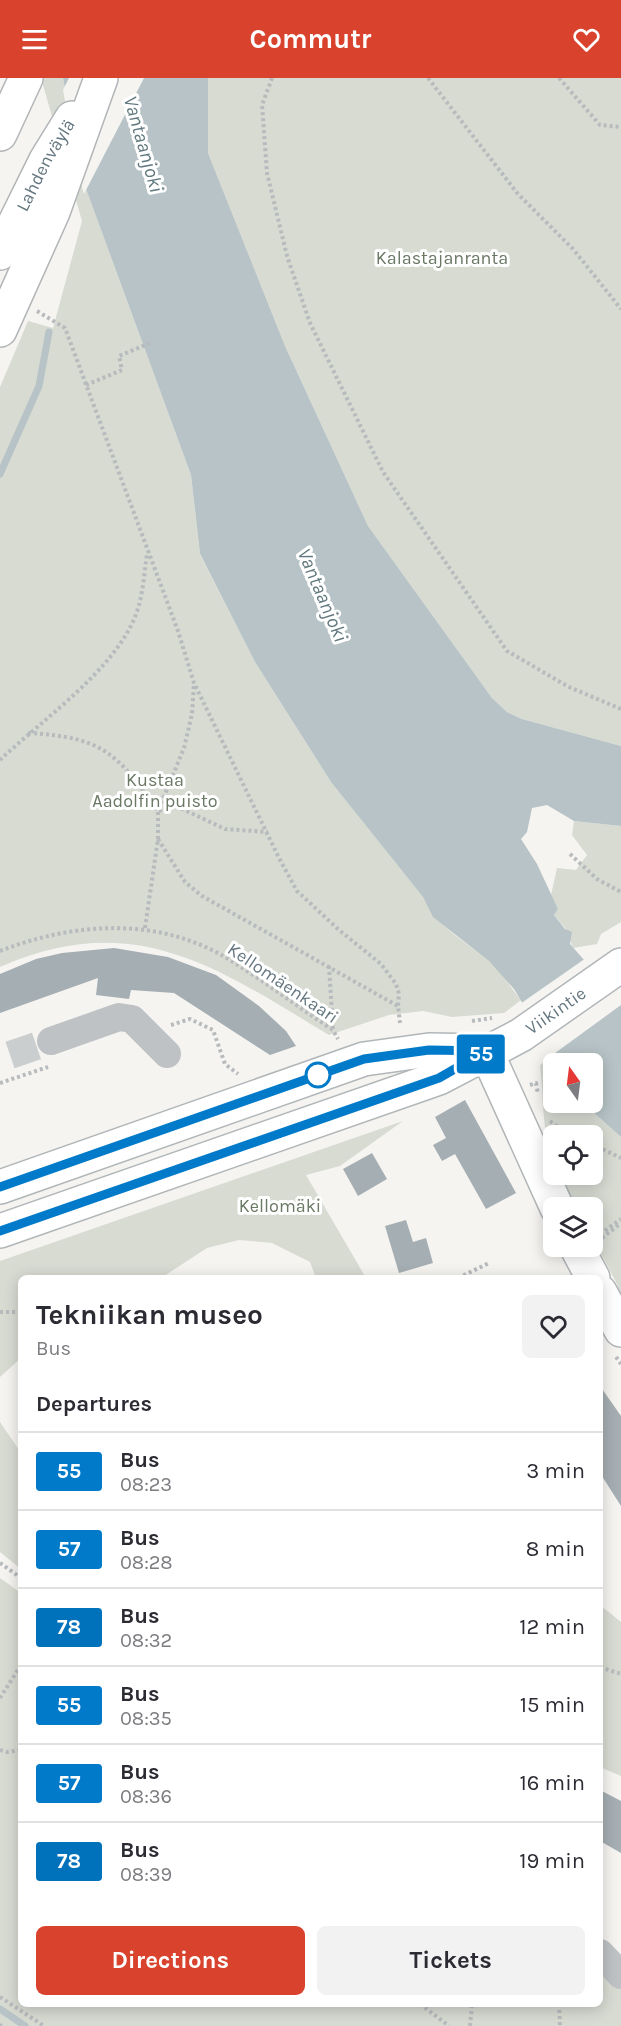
<!DOCTYPE html>
<html lang="en">
<head>
<meta charset="utf-8">
<style>
  body { margin:0; font-family:Karla,sans-serif; background:#f2f2f3; color:#2b2b33; height:100vh; display:flex; flex-direction:column; font-size:22px; white-space:nowrap }
  * { box-sizing:border-box; margin:0 }
  p { font-size:20px; color:#7c7c81 }
  .icon { flex:none; width:33px; height:33px; fill:none; stroke:currentColor; stroke-width:2; stroke-linecap:round; stroke-linejoin:round }
  .map { position:relative; flex:1; overflow:hidden }
  .drawer { position:absolute; left:18px; top:1197px; width:585px; height:732px; display:flex; flex-direction:column; background:#fff; border-radius:9px; box-shadow:0 3px 15px #0003 }
  .drawer>* { flex:none }
  .badge { padding:0 12px; border-radius:4px; font-size:21px; line-height:39px }
  .needle { width:39px; rotate:346deg }
  .tools { position:absolute; left:543px; top:975px; display:grid; gap:12px }
  .tools a { display:grid; place-items:center; width:60px; height:60px; border-radius:9px; background:#fff; box-shadow:0 3px 15px #0003; font-size:30px }
  .map>.badge { position:absolute; translate:-50% -50%; box-shadow:0 0 0 3px #fff }
  h2 { padding:0 18px; font-size:22px; line-height:54px }
  .round { display:grid; place-items:center; flex:none; width:63px; height:63px; border-radius:9px; background:#f2f2f3 }
  .overview { display:flex; align-items:center; justify-content:space-between; height:102px; padding:0 18px }
  h1 { font-size:28px; font-weight:700; line-height:45px }
  .button { display:flex; gap:12px; margin-top:auto; padding:12px 18px }
  .button a { flex:1; height:69px; border-radius:9px; background:#d9422c; color:#fff; font-size:24px; font-weight:700; line-height:69px; text-align:center }
  .button a+a { background:#f2f2f3; color:#2b2b33 }
  ul { padding:0; list-style:none }
  li { display:flex; align-items:center; gap:18px; height:78px; padding:0 18px; border-top:2px solid #e1e1e2 }
  li div { flex:1 }
  li b { display:block; font-size:22px }
  li em { font-style:normal }
  li .badge { min-width:66px; font-weight:700; text-align:center }
  header { display:flex; justify-content:space-between; align-items:center; height:78px; padding:0 18px; background:#d9422c; color:#fff; font-size:27px; font-weight:700 }
  .map>svg:first-child { display:block }
  .green { fill:#d7dbd2 }
  .water { fill:#b7c3c6 }
  .pier { fill:#f5f4f1 }
  .lines { fill:none; stroke-linecap:round; stroke-linejoin:round }
  .stream { stroke:#b7c3c6; stroke-width:7 }
  .building { fill:#a5aeb2 }
  .minor-tunnel { stroke:#cacecf; stroke-width:28; stroke-dasharray:28 14; stroke-linecap:butt }
  .major-casing { stroke:#b1b6b9; stroke-width:36 }
  .highway-casing { stroke:#b1b5b8; stroke-width:36 }
  .path { stroke:#b8bbbd; stroke-width:4; stroke-dasharray:3 3; stroke-linecap:butt }
  .minor { stroke:#bec2c5; stroke-width:28 }
  .major { stroke:#fff; stroke-width:33 }
  .highway { stroke:#fff; stroke-width:33 }
  .line-casing { stroke:#fff; stroke-width:14 }
  .line { stroke:#007ac9; stroke-width:9 }
  .stop-dot { fill:#fff; stroke:#007ac9; stroke-width:3 }
  .labels { text-anchor:middle; stroke-width:6; stroke-linejoin:round; paint-order:stroke }
  .street-label { font-size:18px; fill:#657781; stroke:#fff }
  .park-label { font-size:18px; fill:#6a7864; stroke:#fff }
  .water-label { font-size:20px; font-style:italic; fill:#61797e; stroke:#fff }
</style>
</head>
<body>
<header><svg class="icon" aria-label="menu" viewBox="0 0 24 24"><path d="M4 6h16M4 12h16M4 18h16"/></svg>Commutr<svg class="icon" aria-label="heart" viewBox="0 0 24 24"><path d="M12 20l-8-8c-3-5 5-10 8-4 3-6 11-1 8 4z"/></svg></header>
<div class="map">
<svg width="621" height="1948" viewBox="0 0 621 1948">
  <rect width="100%" height="100%" fill="#f5f4f1"/>
  <g class="green">
    <path d="M41 0H63L82 100 191 397 200 477 255 584 331 704 423 819C440 851 462 861 489 883 503 893 510 910 521 922L504 935 452 939 423 933 389 937 329 957C216 889 134 830 0 889V309L28 243 53 250 82 143Z"/>
    <path d="M208 0H621V668L522 641 507 634 492 620 368 448 285 268 208 75Z"/>
    <path d="M574 743 621 748V844L601 856 597 866 573 870 566 851 554 837 558 831 551 817 557 790 576 792 587 777 572 757Z"/>
    <path d="M553 978 558 985 554 986V1024L583 1025 621 1059V1227L612 1213 618 1208 593 1160 592 1130 575 1129 560 1097 592 1096V1058H554L553 1080C541 1049 544 1020 540 987Z"/>
    <path d="M403 1043 340 1088 306 1097 366 1200H316L310 1184 272 1165 239 1162 207 1170 161 1200H21V1280L0 1299V1183Z"/>
    <path d="M0 1344 21 1375V1491L0 1474Z"/>
    <path d="M0 1500 21 1515V1926H600V1887L621 1909V1948H0Z"/>
    <path d="M600 1527 621 1544V1698L600 1689Z"/>
  </g>
  <path class="water" d="M63 0H208V75L285 268 368 448 492 620 507 634 522 641 621 668V748L574 743 547 727 532 730 527 754 521 761 537 786 558 831 554 837 565 851 572 854 570 866 621 924V1059L583 1025 592 1024V986L558 985 514 911 489 883 433 839 423 819 331 704 255 584 200 476 191 397 82 100Z"/>
  <g class="pier">
    <path d="M69 0H144L84 116 79 100 63 12Z"/>
    <path d="M586 880 621 920V927L551 978 520 926Z"/>
  </g>
  <g class="lines">
    <g class="stream">
      <path d="M0 396 39 308 49 254"/>
      <path d="M0 1931 25 1948"/>
    </g>
  </g>
  <g class="building">
    <path d="M114 870 168 879 216 897 259 928 286 953 296 968 270 977 174 915 131 912 129 921 96 917 98 900 0 935V896L36 881 62 875Z"/>
    <path d="M465 1022 516 1115 486 1131 455 1076 442 1083 433 1067 446 1060 435 1039Z"/>
    <path d="M372 1075 387 1101 358 1118 343 1091Z"/>
    <path d="M406 1142 413 1164 426 1160 433 1185 399 1195 385 1148Z"/>
    <path d="M600 1308 621 1338V1428L600 1395Z"/>
    <path d="M600 1712 621 1723V1775L600 1763Z"/>
  </g>
  <g class="lines">
    <path class="minor-tunnel" d="M10 977 51 963"/>
    <defs>
      <g id="major">
        <path d="M486 973 557 1130"/>
        <path d="M0 1109 364 981 429 972 484 973"/>
        <path id="s1" d="M0 1153 439 1000 521 957 621 887"/>
        <path d="M576 1168 593 1200"/>
        <path d="M600 1214 621 1252"/>
      </g>
      <g id="highway">
        <path d="M0 56 26 0"/>
        <path id="s2" d="M0 175 46 82 72 40"/>
        <path d="M0 252 53 134 101 0"/>
      </g>
    </defs>
    <use href="#major" class="major-casing"/>
    <use href="#highway" class="highway-casing"/>
    <g class="path">
      <path d="M272 0 262 27 267 95 287 178 310 245 383 394 507 573 569 609 621 631"/>
      <path d="M428 0 518 116 573 171 621 231"/>
      <path d="M559 0 600 47 621 49"/>
      <path d="M37 233 65 250 178 553 194 605 279 780 297 813 339 852 381 886 396 906 399 916 398 928"/>
      <path d="M86 307 122 292 119 278 150 265"/>
      <path d="M28 655C103 659 116 675 158 732"/>
      <path d="M0 682C42 642 113 593 135 539 143 519 144 497 147 476"/>
      <path d="M159 733 174 727 225 751 268 754"/>
      <path d="M158 761 185 804 202 818 398 928 400 945"/>
      <path d="M570 776 597 801 621 814"/>
      <path d="M145 850 158 761V733L184 670 192 636 194 605"/>
      <path d="M0 873C75 844 159 838 230 882 265 904 298 929 333 952L338 961"/>
      <path d="M329 888 333 952"/>
      <path d="M472 943 492 940"/>
      <path d="M171 947 190 941 213 952 225 986 238 996"/>
      <path d="M0 1005 48 989"/>
      <path d="M530 1007 536 1005 538 1016"/>
      <path d="M550 1043 570 1058"/>
      <path d="M592 1066 621 1080"/>
      <path d="M600 1156 621 1141"/>
      <path d="M602 1160 621 1145"/>
      <path d="M458 1200 489 1185"/>
      <path d="M0 1234H21"/>
      <path d="M616 1279 621 1286"/>
      <path d="M0 1485 21 1500"/>
      <path d="M600 1589 621 1596"/>
      <path d="M0 1620 21 1587"/>
      <path d="M0 1672 7 1674 21 1672"/>
      <path d="M0 1919 44 1948"/>
      <path d="M420 1926 449 1948"/>
      <path d="M559 1926 560 1948"/>
      <path d="M0 1946 1 1948"/>
      <path d="M470 1948 472 1926"/>
    </g>
    <g class="minor">
      <path d="M51 963 119 939 132 941 167 976"/>
      <path d="M600 1875 621 1897"/>
    </g>
    <use href="#major" class="major"/>
    <use href="#highway" class="highway"/>
  </g>
  <g class="lines">
    <defs>
      <path id="line" d="M0 1109 364 981 429 972 486 973 439 1000 0 1153"/>
    </defs>
    <use href="#line" class="line-casing"/>
    <use href="#line" class="line"/>
  </g>
  <circle class="stop-dot" cx="318" cy="997" r="12"/>
  <g class="labels">
    <g class="street-label">
      <text dy="6" stroke="none"><textPath href="#s2" startOffset="99">Lahdenväylä</textPath></text>
      <text transform="translate(283 905) rotate(34)" y="6">Kellomäenkaari</text>
      <text dy="6" stroke="none"><textPath href="#s1" startOffset="600">Viikintie</textPath></text>
    </g>
    <g class="park-label">
      <text x="442" y="186">Kalastajanranta</text>
      <text x="155" y="708">Kustaa<tspan x="155" dy="21">Aadolfin puisto</tspan></text>
      <text x="280" y="1134">Kellomäki</text>
    </g>
    <g class="water-label">
      <text transform="translate(144 66) rotate(74)" y="7">Vantaanjoki</text>
      <text transform="translate(323 517) rotate(67)" y="7">Vantaanjoki</text>
    </g>
  </g>
</svg>
<div class="tools">
<a><svg class="needle" viewBox="-14 -14 28 28"><path d="M0-13l5 13h-10z" fill="#e53935"/><path d="M0 13l5-13h-10z" fill="#7c7c81"/></svg></a>
<a><svg class="icon" aria-label="locate" viewBox="0 0 24 24"><circle cx="12" cy="12" r="6"/><path d="M12 2v4M12 18v4M2 12h4M18 12h4"/></svg></a>
<a><svg class="icon" aria-label="layers" viewBox="0 0 24 24"><path d="M12 4l9 5-9 5-9-5zM3 14l9 5 9-5"/></svg></a>
</div>
<b class="badge" style="left:481px;top:976px;background:#007ac9;color:#fff">55</b>
<section class="drawer">
<div class="overview"><div><h1>Tekniikan museo</h1><p>Bus</p></div><a class="round"><svg class="icon" aria-label="heart" viewBox="0 0 24 24"><path d="M12 20l-8-8c-3-5 5-10 8-4 3-6 11-1 8 4z"/></svg></a></div>
<h2>Departures</h2>
<ul>
<li><span class="badge" style="background:#007ac9;color:#fff">55</span><div><b>Bus</b><p>08:23</p></div><em>3 min</em></li>
<li><span class="badge" style="background:#007ac9;color:#fff">57</span><div><b>Bus</b><p>08:28</p></div><em>8 min</em></li>
<li><span class="badge" style="background:#0072bc;color:#fff">78</span><div><b>Bus</b><p>08:32</p></div><em>12 min</em></li>
<li><span class="badge" style="background:#007ac9;color:#fff">55</span><div><b>Bus</b><p>08:35</p></div><em>15 min</em></li>
<li><span class="badge" style="background:#007ac9;color:#fff">57</span><div><b>Bus</b><p>08:36</p></div><em>16 min</em></li>
<li><span class="badge" style="background:#0072bc;color:#fff">78</span><div><b>Bus</b><p>08:39</p></div><em>19 min</em></li>
</ul>
<div class="button"><a>Directions</a><a>Tickets</a></div>
</section>
</div>
</body>
</html>
